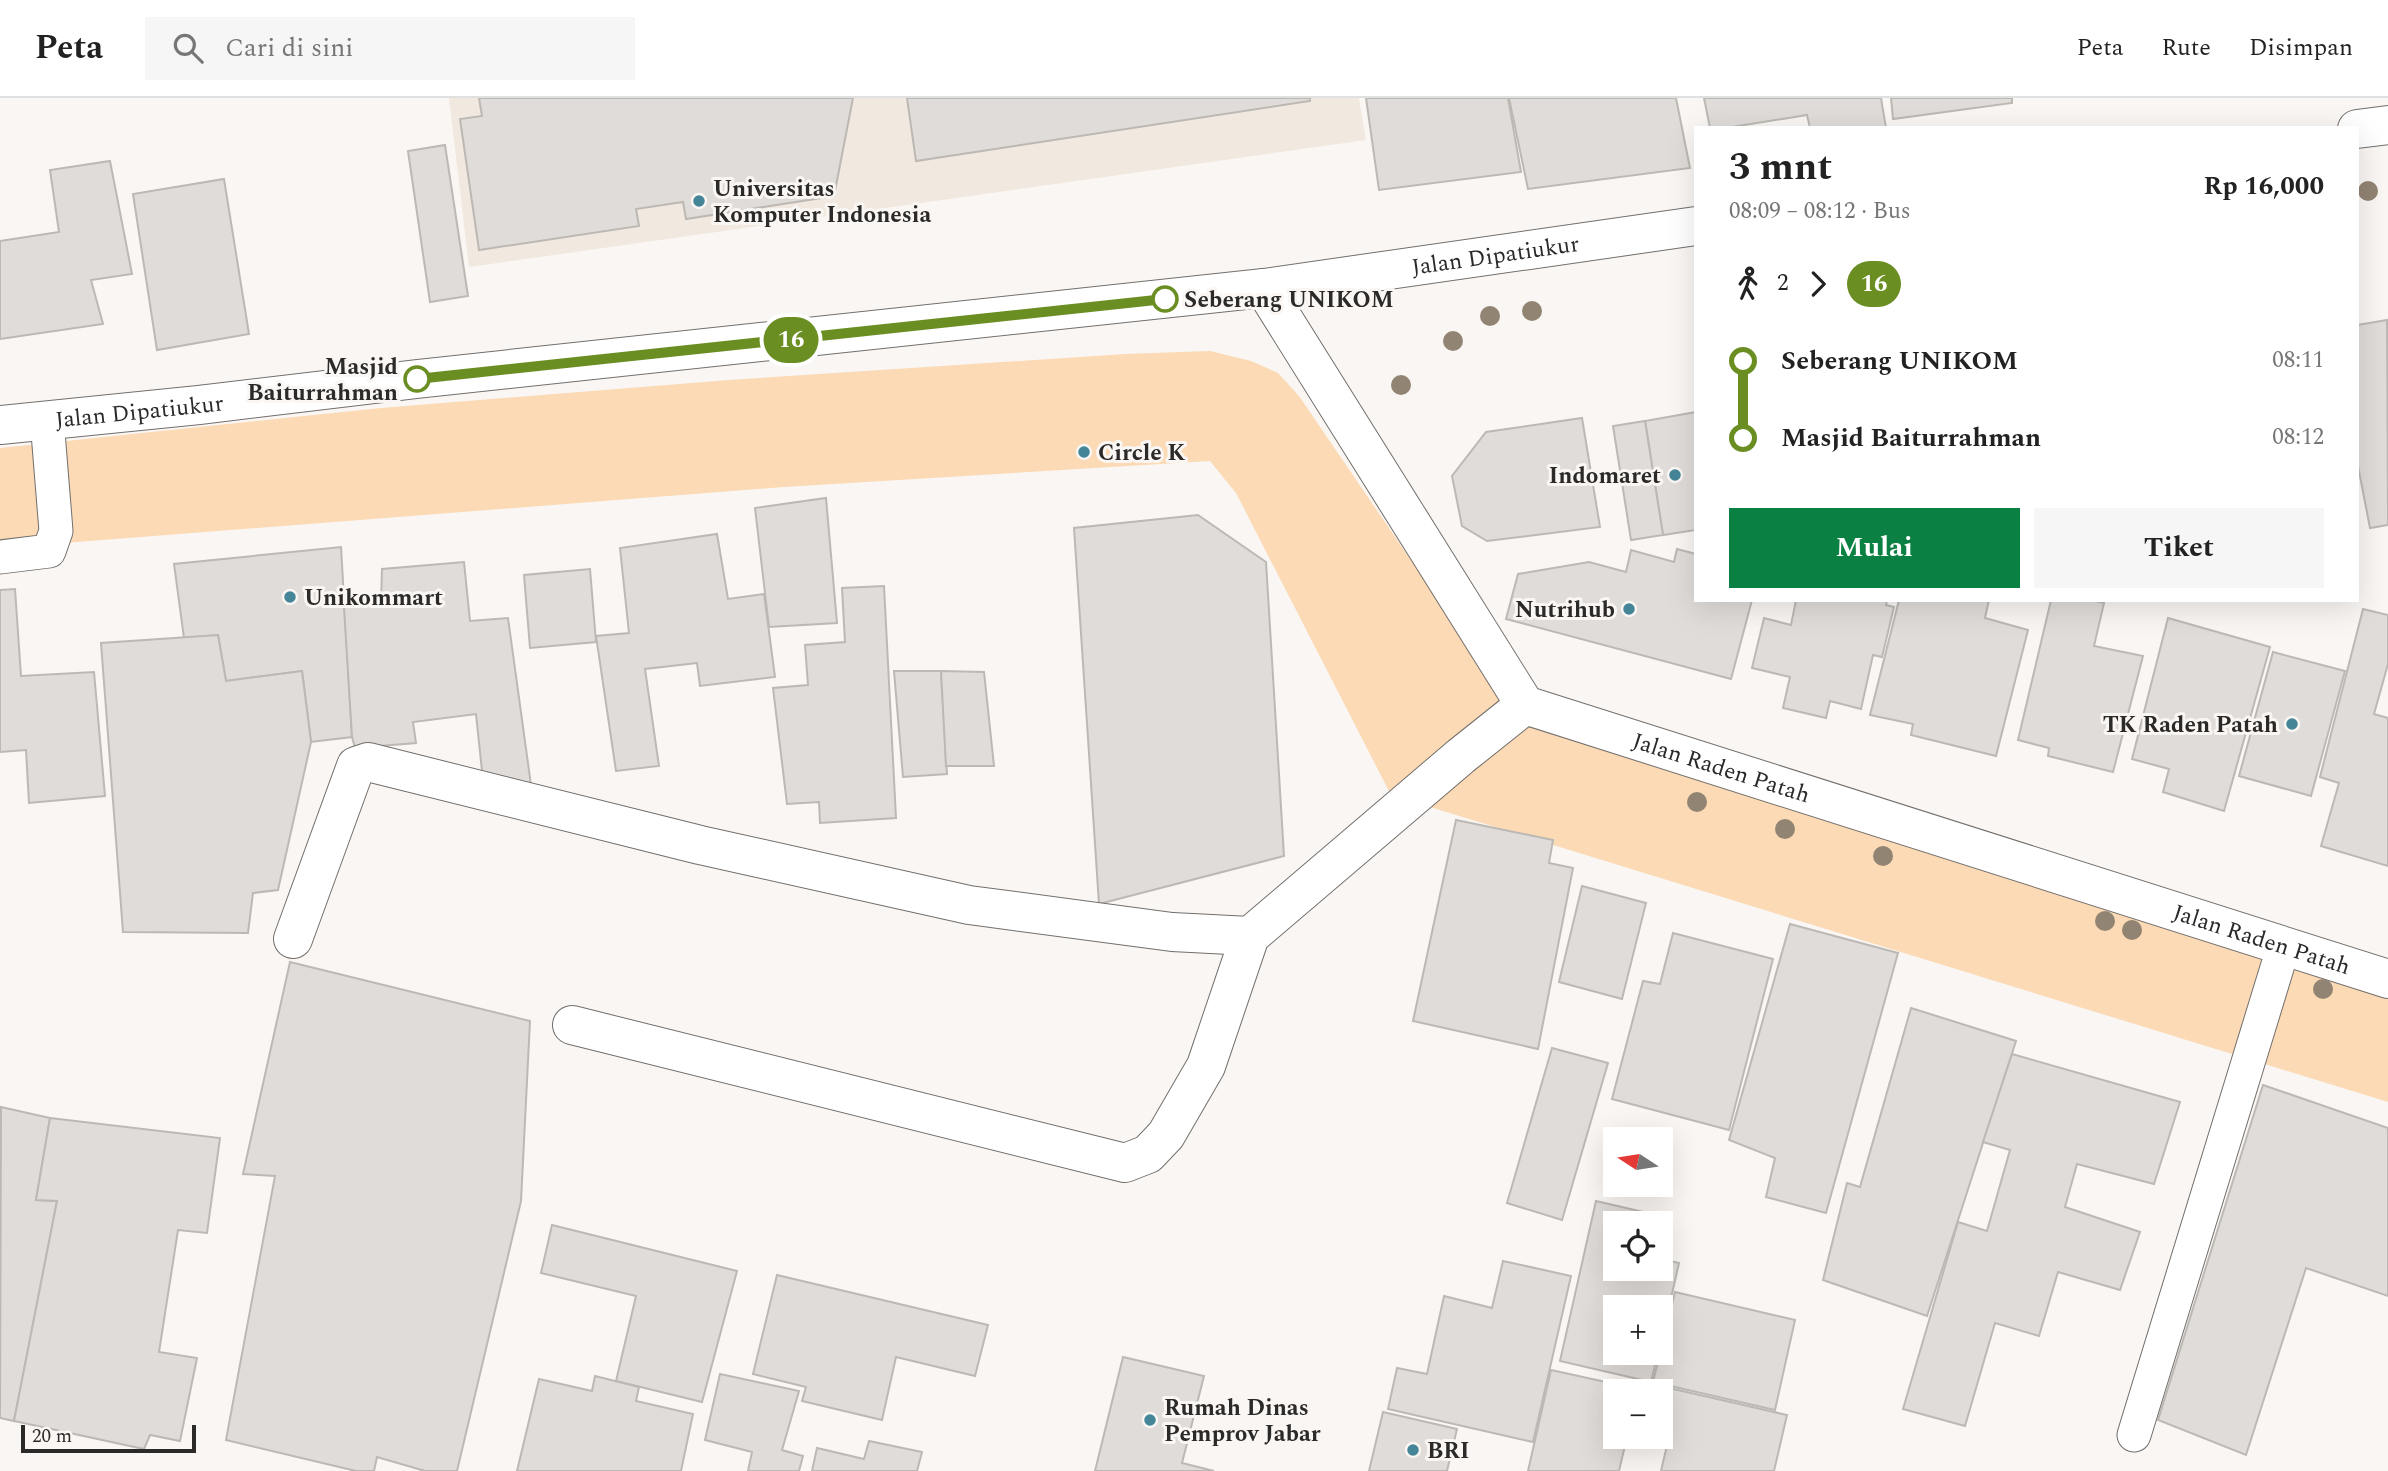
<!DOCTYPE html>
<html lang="id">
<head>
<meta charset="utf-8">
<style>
  body { margin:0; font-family:Spectral,serif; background:#f6f6f6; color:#222; height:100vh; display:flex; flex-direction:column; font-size:26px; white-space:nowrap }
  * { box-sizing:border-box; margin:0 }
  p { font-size:23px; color:#767676 }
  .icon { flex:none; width:38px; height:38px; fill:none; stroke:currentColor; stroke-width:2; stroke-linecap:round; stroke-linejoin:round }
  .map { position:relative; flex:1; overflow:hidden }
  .details { position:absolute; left:1694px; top:28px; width:665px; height:476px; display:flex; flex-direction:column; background:#fff; border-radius:0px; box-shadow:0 7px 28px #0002 }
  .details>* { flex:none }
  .badge { padding:0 14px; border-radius:23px; font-size:24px; line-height:46px }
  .needle { width:46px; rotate:282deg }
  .buttons { position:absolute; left:1603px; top:1029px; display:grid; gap:14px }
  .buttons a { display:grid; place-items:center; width:70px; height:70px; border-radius:0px; background:#fff; box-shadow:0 7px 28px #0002; font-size:35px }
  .scale { position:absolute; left:21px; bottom:18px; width:175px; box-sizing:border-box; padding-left:7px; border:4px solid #2c2a29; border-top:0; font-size:19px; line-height:24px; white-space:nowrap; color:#2c2a29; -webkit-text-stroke:5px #f9f6f3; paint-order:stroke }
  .map>.badge { position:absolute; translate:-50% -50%; box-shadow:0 0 0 4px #fff }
  .legs { display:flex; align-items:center; gap:10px; height:77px; padding:0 35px; font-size:23px }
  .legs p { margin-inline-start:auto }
  .head { display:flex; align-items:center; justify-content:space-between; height:119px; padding:0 35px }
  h1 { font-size:38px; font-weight:700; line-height:52px }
  .primary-button { display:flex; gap:14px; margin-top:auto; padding:14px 35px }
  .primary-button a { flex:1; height:80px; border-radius:0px; background:#0b8043; color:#fff; font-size:28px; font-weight:700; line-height:80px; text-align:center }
  .primary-button a+a { background:#f6f6f6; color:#222 }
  ul { padding:0 35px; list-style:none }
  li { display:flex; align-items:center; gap:24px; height:77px; font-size:26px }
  li i { display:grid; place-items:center; width:10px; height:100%; margin:0 9px; background:currentColor }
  li i::after { content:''; width:18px; height:18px; margin:-9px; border:5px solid; border-radius:50%; background:#fff }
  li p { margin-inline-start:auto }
  li:first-child i { background:linear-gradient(#0000 50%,currentColor 0) }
  li:last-child i { background:linear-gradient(currentColor 50%,#0000 0) }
  header { display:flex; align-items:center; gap:42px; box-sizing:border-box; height:98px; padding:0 35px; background:#fff; border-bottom:2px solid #e0e0e0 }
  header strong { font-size:33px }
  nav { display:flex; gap:38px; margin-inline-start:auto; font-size:24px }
  .search { width:490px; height:63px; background:#f6f6f6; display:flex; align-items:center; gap:18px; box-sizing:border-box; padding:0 24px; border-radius:0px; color:#767676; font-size:26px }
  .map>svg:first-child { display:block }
  .built { fill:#f1e8df }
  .green { fill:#fbdab5 }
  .building { fill:#e0dcd9; stroke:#bcb9b5; stroke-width:2 }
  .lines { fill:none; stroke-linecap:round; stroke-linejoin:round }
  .lane-casing { stroke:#726f6c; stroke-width:35 }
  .street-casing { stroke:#726f6c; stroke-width:40 }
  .secondary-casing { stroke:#726f6c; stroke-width:40 }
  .lane { stroke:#fff; stroke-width:33 }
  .street { stroke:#fff; stroke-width:38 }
  .secondary { stroke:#fff; stroke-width:38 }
  .tree { fill:#928473 }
  .line-1-casing { stroke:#fff; stroke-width:16 }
  .line-1 { stroke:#6b8e23; stroke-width:10 }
  .poi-dot { fill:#458598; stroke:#f9f6f3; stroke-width:2.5 }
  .stop-1-dot { fill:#fff; stroke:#6b8e23; stroke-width:3.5 }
  .labels { text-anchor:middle; stroke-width:6; stroke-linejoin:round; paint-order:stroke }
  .poi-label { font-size:23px; font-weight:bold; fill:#2c2a29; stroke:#f9f6f3; text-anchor:start }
  .street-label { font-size:23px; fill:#2c2a29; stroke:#f9f6f3 }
  .stop-label { font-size:23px; font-weight:bold; fill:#2c2a29; stroke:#f9f6f3; text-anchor:start }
</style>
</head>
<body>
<header>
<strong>Peta</strong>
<div class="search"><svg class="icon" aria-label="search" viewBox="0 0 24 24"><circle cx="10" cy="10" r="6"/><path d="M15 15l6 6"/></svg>Cari di sini</div>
<nav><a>Peta</a><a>Rute</a><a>Disimpan</a></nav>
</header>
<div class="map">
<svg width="2388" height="1373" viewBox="0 0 2388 1373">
  <rect width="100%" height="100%" fill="#f9f6f3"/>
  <path class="built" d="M449 0H1359L1366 42 469 169Z"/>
  <path class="green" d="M1210 253 1251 263 1278 275 1299 298 1436 499 1510 617 2388 894V1004L1391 697 1236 395 1210 363 784 389 0 450V350L381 310 729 282 1125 256Z"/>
  <g class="building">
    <path d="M479 0H853L834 98 686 121 683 104 636 111 639 128 479 152 460 21 482 18Z"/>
    <path d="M907 0H1310V3L916 63Z"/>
    <path d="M1366 0H1508L1521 74 1379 92Z"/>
    <path d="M1509 0H1676L1690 70 1528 91Z"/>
    <path d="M1704 0H1881L1886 30H1810L1807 17 1726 30H1710Z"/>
    <path d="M1891 0H2012V5L1893 21Z"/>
    <path d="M445 47 468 198 430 204 408 53Z"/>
    <path d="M110 63 132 176 91 182 103 226 0 241V143L59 134 50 72Z"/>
    <path d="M224 81 249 236 157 252 133 96Z"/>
    <path d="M2387 222 2388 427 2370 430 2357 363V227Z"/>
    <path d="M1696 314V432L1663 437 1645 323Z"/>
    <path d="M1582 320 1600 429 1487 443 1462 428 1452 378 1486 334Z"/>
    <path d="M1645 323 1663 437 1631 442 1613 328Z"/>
    <path d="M826 400 837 525 769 529 755 410Z"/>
    <path d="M1198 417 1266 464 1284 758 1099 806 1074 430Z"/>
    <path d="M717 436 728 501 764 496 775 579 700 588 697 565 645 571 659 668 616 673 596 538 629 535 620 450Z"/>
    <path d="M341 449 352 639 311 644 302 573 226 583 218 537 184 540 174 466Z"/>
    <path d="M1677 451 1696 456V502H1752L1731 581 1506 521 1518 476 1589 464 1626 474 1631 452 1674 464Z"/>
    <path d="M464 464 470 523 508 520 531 687 484 692 476 616 413 624 416 645 355 650 352 639 344 509 381 506 382 471Z"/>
    <path d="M590 471 596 544 530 550 524 477Z"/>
    <path d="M884 488 896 720 820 725 819 704 787 706 773 590 808 587 805 547 845 544 842 490Z"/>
    <path d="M15 491 21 578 94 574 105 698 29 705 26 652 0 654V492Z"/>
    <path d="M1796 502H1887L1886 507 1894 509 1882 559 1873 557 1861 611 1830 603 1826 620 1783 610 1790 579 1752 570 1764 520 1791 527Z"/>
    <path d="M1899 502H1989L1985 520 2028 532 1996 658 1911 637 1913 626 1870 617Z"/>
    <path d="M2051 502H2092L2104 505 2094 548 2143 558 2113 674 2048 658 2049 650 2018 642Z"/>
    <path d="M2363 511 2388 517V566L2374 616 2388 620V768L2321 748 2339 685 2320 679Z"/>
    <path d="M2168 520 2270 549 2224 713 2163 694 2169 671 2132 661Z"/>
    <path d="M218 537 226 583 302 573 311 644 278 792 253 795 248 835 123 834 101 545Z"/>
    <path d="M2273 554 2345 573 2311 698 2239 678Z"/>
    <path d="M894 573H941L947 676 903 679Z"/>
    <path d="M941 573 984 574 994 668H946Z"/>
    <path d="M1456 722 1553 742 1549 765 1573 770 1538 951 1413 923Z"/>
    <path d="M1582 788 1646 805 1622 901 1559 884Z"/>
    <path d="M1790 826 1898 855 1826 1115 1766 1099 1775 1060 1729 1042Z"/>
    <path d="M1673 835 1773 861 1729 1032 1612 1001 1643 883 1660 886Z"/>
    <path d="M290 864 530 923 521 1103 457 1373H425L377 1359 374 1373H356L226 1342 275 1078 243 1076Z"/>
    <path d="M1911 910 2016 943 1927 1218 1823 1182 1847 1085 1860 1089Z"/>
    <path d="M1552 950 1608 965 1562 1122 1507 1105Z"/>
    <path d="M2012 956 2180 1004 2154 1086 2077 1066 2065 1109 2140 1134 2120 1192 2058 1174 2039 1238 1995 1225 1965 1328 1903 1311 1958 1124 1987 1133 2010 1052 1983 1044Z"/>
    <path d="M2263 987 2388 1030V1198L2306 1170 2246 1357 2158 1322Z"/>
    <path d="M1 1009 50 1020 36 1102 57 1103 14 1323 0 1320Z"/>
    <path d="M50 1020 220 1040 207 1135 178 1132 159 1254 197 1260 180 1343 150 1337 144 1351 14 1323 57 1103 36 1102Z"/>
    <path d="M1596 1103 1652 1116 1650 1125H1615V1171H1661V1161L1679 1165 1661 1244V1209H1615V1255H1658L1651 1284 1560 1263Z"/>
    <path d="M552 1127 737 1173 702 1304 616 1283 636 1198 541 1175Z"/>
    <path d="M1503 1163 1571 1178 1533 1344 1388 1311 1397 1270 1427 1276 1444 1198 1492 1210Z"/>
    <path d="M777 1177 988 1227 975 1278 896 1259 882 1322 802 1303 806 1289 753 1276Z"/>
    <path d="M1675 1194 1795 1222 1775 1312 1653 1284Z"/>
    <path d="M1123 1259 1204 1278 1182 1365 1214 1373H1095Z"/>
    <path d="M1551 1272 1638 1291V1293H1615V1339H1627L1619 1373H1528Z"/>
    <path d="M720 1276 799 1293 782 1352 803 1358 799 1373H748L752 1354 705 1342Z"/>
    <path d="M595 1278 639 1289 636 1303 693 1316 681 1373H517L539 1281 592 1293Z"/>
    <path d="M1643 1284 1787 1317 1774 1373H1661L1668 1343 1648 1339H1661V1293H1641Z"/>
    <path d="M1383 1314 1457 1331 1447 1373H1369Z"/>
    <path d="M869 1343 922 1354 917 1373H812L817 1350 864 1361Z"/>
  </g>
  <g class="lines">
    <defs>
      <g id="lane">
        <path d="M0 459 49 453 56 433 47 322"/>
        <path d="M2134 1337 2284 847"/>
      </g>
      <g id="street">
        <path id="s1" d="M1264 190 1525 607 2388 881"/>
        <path d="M293 841 356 668 368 664 700 747 969 807 1172 834 1250 838"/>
        <path d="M572 927 1125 1065 1148 1056 1166 1037 1206 968 1250 838 1461 658 1525 607"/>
      </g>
      <g id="secondary">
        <path d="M2357 31 2388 27"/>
        <path id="s2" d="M0 327 199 307 417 281 1264 190 1696 128"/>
      </g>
    </defs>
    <use href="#lane" class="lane-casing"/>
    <use href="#street" class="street-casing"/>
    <use href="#secondary" class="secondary-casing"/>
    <use href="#lane" class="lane"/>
    <use href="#street" class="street"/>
    <use href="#secondary" class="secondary"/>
  </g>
  <g class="tree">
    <circle cx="2368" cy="93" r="10"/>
    <circle cx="1532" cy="213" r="10"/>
    <circle cx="1490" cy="218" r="10"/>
    <circle cx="1453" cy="243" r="10"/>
    <circle cx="1401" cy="287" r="10"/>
    <circle cx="1697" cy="704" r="10"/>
    <circle cx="1785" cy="731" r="10"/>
    <circle cx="1883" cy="758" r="10"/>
    <circle cx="2105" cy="823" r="10"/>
    <circle cx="2132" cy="832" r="10"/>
    <circle cx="2323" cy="891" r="10"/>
  </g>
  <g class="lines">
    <defs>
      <path id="line-1" d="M417 281 1165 201"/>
    </defs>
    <use href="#line-1" class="line-1-casing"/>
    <use href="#line-1" class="line-1"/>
  </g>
  <g class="poi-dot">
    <circle cx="699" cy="103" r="7"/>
    <circle cx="1084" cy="354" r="7"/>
    <circle cx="1675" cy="377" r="7"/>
    <circle cx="290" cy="499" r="7"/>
    <circle cx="1629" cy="511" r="7"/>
    <circle cx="2292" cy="626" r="7"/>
    <circle cx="1150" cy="1322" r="7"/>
    <circle cx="1413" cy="1352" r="7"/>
  </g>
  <g class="stop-1-dot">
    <circle cx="1165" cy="201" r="12"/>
    <circle cx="417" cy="281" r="12"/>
  </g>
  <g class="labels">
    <g class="poi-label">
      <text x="713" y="98">Universitas<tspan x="713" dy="26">Komputer Indonesia</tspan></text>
      <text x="1098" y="362">Circle K</text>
      <text x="1661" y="385" text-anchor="end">Indomaret</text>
      <text x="304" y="507">Unikommart</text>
      <text x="1615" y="519" text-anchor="end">Nutrihub</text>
      <text x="2278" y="634" text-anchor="end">TK Raden Patah</text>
      <text x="1164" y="1317">Rumah Dinas<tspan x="1164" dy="26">Pemprov Jabar</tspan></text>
      <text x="1427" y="1360">BRI</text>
    </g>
    <g class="street-label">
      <text dy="8" stroke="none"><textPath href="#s2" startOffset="1505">Jalan Dipatiukur</textPath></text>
      <text dy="8" stroke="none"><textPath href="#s2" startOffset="140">Jalan Dipatiukur</textPath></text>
      <text dy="8" stroke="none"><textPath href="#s1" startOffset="698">Jalan Raden Patah</textPath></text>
      <text dy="8" stroke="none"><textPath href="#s1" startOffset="1265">Jalan Raden Patah</textPath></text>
    </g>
    <g class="stop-label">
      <text x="1184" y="209">Seberang UNIKOM</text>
      <text x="398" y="276" text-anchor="end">Masjid<tspan x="398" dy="26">Baiturrahman</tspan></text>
    </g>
  </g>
</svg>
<div class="buttons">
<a><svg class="needle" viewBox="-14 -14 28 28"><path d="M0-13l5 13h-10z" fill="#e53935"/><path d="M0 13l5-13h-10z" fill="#767676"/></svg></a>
<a><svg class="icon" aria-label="locate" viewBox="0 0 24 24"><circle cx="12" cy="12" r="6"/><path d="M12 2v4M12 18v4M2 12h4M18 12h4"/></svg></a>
<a>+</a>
<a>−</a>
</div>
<div class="scale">20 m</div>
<b class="badge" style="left:791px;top:242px;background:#6b8e23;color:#fff">16</b>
<section class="details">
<div class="head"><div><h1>3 mnt</h1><p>08:09 – 08:12 · Bus</p></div><b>Rp 16,000</b></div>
<div class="legs"><svg class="icon" aria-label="walk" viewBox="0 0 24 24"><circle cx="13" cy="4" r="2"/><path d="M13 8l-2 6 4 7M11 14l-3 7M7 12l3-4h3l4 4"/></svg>2<svg class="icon" aria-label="forward" viewBox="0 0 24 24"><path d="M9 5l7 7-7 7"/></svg><b class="badge" style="background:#6b8e23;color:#fff">16</b></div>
<ul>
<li><i style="color:#6b8e23"></i><b>Seberang UNIKOM</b><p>08:11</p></li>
<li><i style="color:#6b8e23"></i><b>Masjid Baiturrahman</b><p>08:12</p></li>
</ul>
<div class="primary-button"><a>Mulai</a><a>Tiket</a></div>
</section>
</div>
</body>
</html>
